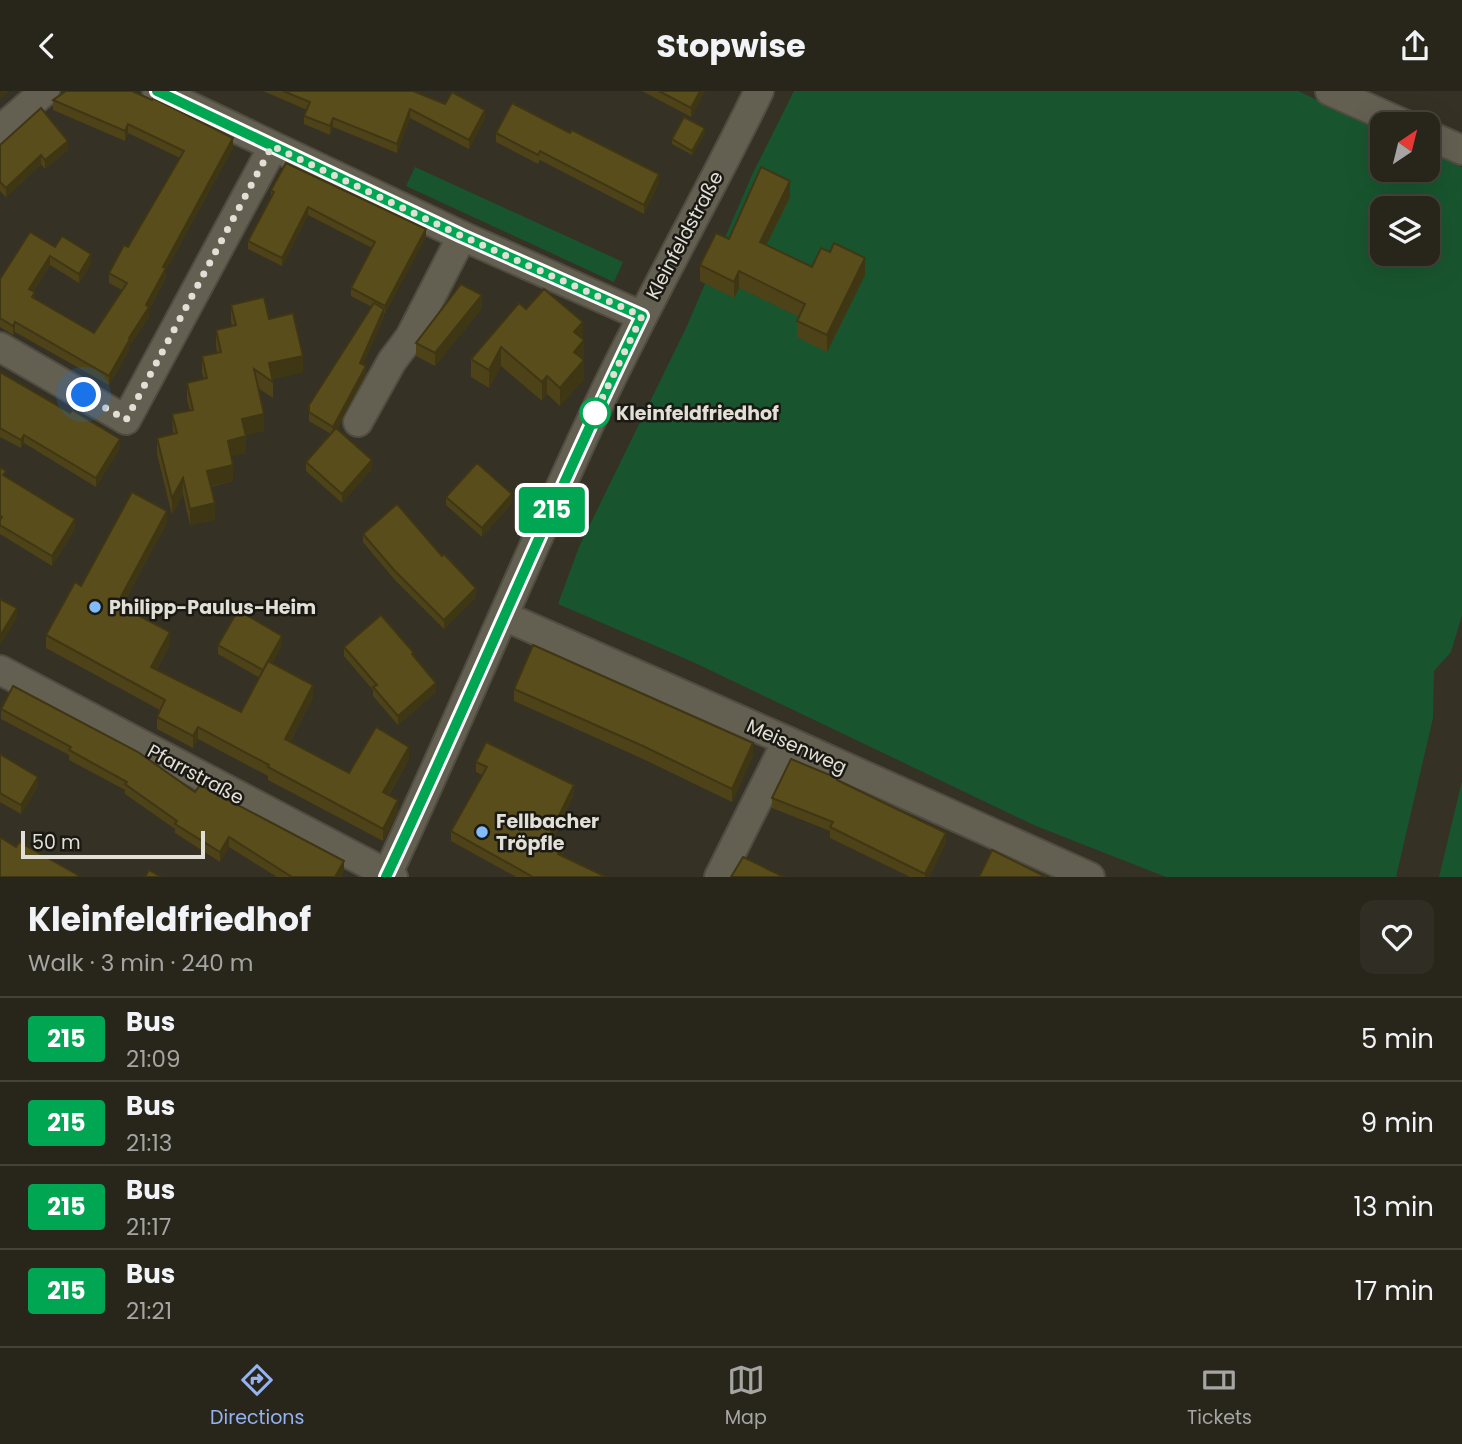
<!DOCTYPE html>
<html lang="en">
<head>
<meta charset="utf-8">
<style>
  body { margin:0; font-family:Poppins,sans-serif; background:#302d24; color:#f1f3f6; height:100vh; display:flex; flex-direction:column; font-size:26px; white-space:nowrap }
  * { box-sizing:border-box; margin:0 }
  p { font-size:23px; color:#a5a5a3 }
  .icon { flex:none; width:38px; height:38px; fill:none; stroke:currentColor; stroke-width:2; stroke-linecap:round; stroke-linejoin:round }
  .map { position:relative; height:786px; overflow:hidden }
  .details { display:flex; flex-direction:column; background:#28251b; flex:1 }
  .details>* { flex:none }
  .badge { padding:0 14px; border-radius:5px; font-size:24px; line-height:46px }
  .needle { width:46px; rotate:35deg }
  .buttons { position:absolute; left:1370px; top:21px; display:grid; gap:14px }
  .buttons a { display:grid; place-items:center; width:70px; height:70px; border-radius:14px; background:#28251b; box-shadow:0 7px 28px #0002,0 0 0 2px #44423a; font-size:35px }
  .scale { position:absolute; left:21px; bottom:18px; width:184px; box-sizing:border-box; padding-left:7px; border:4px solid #e1dfd6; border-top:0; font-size:19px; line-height:24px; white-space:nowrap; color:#e1dfd6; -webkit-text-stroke:5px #1b1913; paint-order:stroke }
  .you { position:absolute; width:35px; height:35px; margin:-18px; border:5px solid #fff; border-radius:50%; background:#1a73e8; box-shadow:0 0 0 10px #1a73e833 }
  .map>.badge { position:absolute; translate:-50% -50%; box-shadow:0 0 0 4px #fff }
  .round { display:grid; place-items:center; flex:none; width:74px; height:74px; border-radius:14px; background:#302d24 }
  .headline { display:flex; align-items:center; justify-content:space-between; height:119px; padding:0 28px }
  h1 { font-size:33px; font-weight:700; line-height:52px }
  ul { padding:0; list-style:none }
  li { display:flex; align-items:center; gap:21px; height:84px; padding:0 28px; border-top:2px solid #44423a }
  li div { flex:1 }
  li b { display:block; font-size:26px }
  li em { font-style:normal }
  li .badge { min-width:77px; font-weight:700; text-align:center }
  header { display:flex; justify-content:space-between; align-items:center; height:91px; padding:0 28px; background:#28251b; font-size:32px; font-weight:700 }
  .tab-bar { display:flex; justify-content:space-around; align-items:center; height:98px; border-top:2px solid #44423a; background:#28251b; font-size:19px; color:#a5a5a3 }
  .tab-bar a { display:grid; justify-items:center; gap:4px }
  .tab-bar .selected { color:#95b2f1 }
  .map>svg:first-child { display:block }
  .green { fill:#18552f; fill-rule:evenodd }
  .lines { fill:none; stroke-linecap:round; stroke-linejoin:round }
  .minor-casing { stroke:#504c41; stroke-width:32 }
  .minor { stroke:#635f51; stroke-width:28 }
  .wall { fill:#4d4218 }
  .shaded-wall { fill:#3f3614 }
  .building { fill:#5a4d1c; stroke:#3f3614; stroke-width:2 }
  .line-casing { stroke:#fff; stroke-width:16 }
  .line { stroke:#00a651; stroke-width:10 }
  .walk { stroke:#e1dfd6; stroke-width:7; stroke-dasharray:0 12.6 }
  .stop-dot { fill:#fff; stroke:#00a651; stroke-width:3.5 }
  .poi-dot { fill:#83bcfb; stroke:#1b1913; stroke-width:2.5 }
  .labels { text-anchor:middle; stroke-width:5; stroke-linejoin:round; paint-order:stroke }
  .street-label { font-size:19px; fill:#e1dfd6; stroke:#1b1913 }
  .stop-label { font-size:19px; font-weight:bold; fill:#e1dfd6; stroke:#1b1913; text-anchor:start }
  .poi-label { font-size:19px; font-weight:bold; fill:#e1dfd6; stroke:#1b1913; text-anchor:start }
</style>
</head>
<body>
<header><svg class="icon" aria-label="back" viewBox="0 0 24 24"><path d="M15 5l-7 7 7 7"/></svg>Stopwise<svg class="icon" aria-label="share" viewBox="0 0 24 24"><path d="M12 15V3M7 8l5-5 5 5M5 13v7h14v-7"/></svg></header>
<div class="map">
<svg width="1462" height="786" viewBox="0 0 1462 786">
  <rect width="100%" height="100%" fill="#353124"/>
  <g class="green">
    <path d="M794 0H1298L1382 39V79H1428V60L1462 76V524L1451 561 1434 580 1433 627 1396 786H1166L1036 735 693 571 558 513 579 456 686 237 752 84ZM1382 117H1428V163H1382Z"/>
    <path d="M415 76 623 171 614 191 406 95Z"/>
    <path d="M1462 690V786H1439Z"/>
  </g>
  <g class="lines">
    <defs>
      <g id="minor">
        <path d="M157 0 462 145 642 225"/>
        <path d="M1330 0 1404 33"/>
        <path d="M0 39 45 0"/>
        <path d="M1428 44 1462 59"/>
        <path d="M0 256 126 329 273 56"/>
        <path d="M358 331 392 270 410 246 462 145"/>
        <path d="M504 525 787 650 1090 786"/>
        <path d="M0 579 393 786"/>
        <path d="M386 786C459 631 524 472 597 317 648 209 707 107 759 0"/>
        <path d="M719 786 787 650"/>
      </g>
    </defs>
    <use href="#minor" class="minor-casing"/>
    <use href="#minor" class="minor"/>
  </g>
  <g class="wall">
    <path d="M263 0H413L485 27 469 58 410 27 397 62 333 36 330 44 304 33V25L307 19Z"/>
    <path d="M642 0H705L691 26Z"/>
    <path d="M53 9 233 57 166 179V187L149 219V226L130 254V258L109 294 15 241 13 244 0 236V188L55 156 91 173 79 192 50 174 33 201 35 207 94 242 122 199 109 192V182L128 156 180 67 128 42 125 50 53 19Z"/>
    <path d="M496 42 659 92 644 123 540 69 538 73 496 51Z"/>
    <path d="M705 42 692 64 672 53V48Z"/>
    <path d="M0 54 68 59 45 78 41 73 6 106 0 100Z"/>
    <path d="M271 99 426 146 384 223V226L363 273 366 283 337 338 372 378 342 412 306 380V371L331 343 309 330V314L372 216 351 205V197L372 157 308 124 282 175 248 158V150L271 106Z"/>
    <path d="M790 106 766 154 812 176 865 184 827 261 797 246V230L799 226 739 197 734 207 700 190V174L729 148Z"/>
    <path d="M231 214 269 228 303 281 273 288V307L258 297 264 340 245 344 246 362 231 365 233 390 211 396 215 429 190 434 183 403 172 424 157 363V347L173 343 172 323 190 319 187 309V292L204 288 202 282V265L217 262 216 255V239L232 235 231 230Z"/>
    <path d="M482 217 435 275 416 265V252Z"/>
    <path d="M526 218 583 248 584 288 560 315 547 303 542 310 501 275 489 297 471 286V268Z"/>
    <path d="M0 281 120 357 96 396 24 352 21 357 0 346Z"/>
    <path d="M0 376 6 386 75 438 52 475 0 443Z"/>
    <path d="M446 406 512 412 482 446 446 414Z"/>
    <path d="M167 432 122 515 170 554 157 578 241 621 260 587 218 563V554H282L272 572 313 606 290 651 349 682 409 668 389 704 398 721 383 750 268 689V685L198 648 193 657 157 638V626L160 619 46 557V544L81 495Z"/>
    <path d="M363 443 476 506 444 538 394 488 363 451Z"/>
    <path d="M344 556 414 566 436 601 398 634 373 605V599L344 565Z"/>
    <path d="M514 598 753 665 732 711 643 668 514 610Z"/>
    <path d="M1 618 195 701 344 779 341 786H277L229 756 220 771 175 742V738L125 703V699L69 669V664L1 628Z"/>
    <path d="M0 663 38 695 21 723 0 711Z"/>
    <path d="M476 671 574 703 554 745 564 761 562 765 606 786H516L451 750V740L482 684 476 681Z"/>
    <path d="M837 689 946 752 929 786H910L830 747V740L772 717V707Z"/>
  </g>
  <g class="shaded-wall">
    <path d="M0 0H10L0 8Z"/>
    <path d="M700 0H705L691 26V17Z"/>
    <path d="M410 18V27L397 62V53Z"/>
    <path d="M485 19V27L469 58V49Z"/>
    <path d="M333 27V36L330 44V35Z"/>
    <path d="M128 33V42L125 50V40Z"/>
    <path d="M705 37V42L692 64V60Z"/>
    <path d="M233 47V57L166 179V187L149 219V226L130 254V258L109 294V285L146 214 163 176Z"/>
    <path d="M68 50V59L45 78V69Z"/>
    <path d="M41 64V73L6 106V97Z"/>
    <path d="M659 83V92L644 123V114Z"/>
    <path d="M790 90V106L760 167V151Z"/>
    <path d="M308 116V124L282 175V167Z"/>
    <path d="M426 138V146L385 223V215Z"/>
    <path d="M91 163V173L79 192V183Z"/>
    <path d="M50 165V174L29 207V198Z"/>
    <path d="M865 167V184L827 261V244Z"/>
    <path d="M739 180V197L734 207V191Z"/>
    <path d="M482 204V217L435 275V262Z"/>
    <path d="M384 218V226L360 280V272Z"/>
    <path d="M15 231V241L13 244V235Z"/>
    <path d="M583 231V249L574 241Z"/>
    <path d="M584 249V267L574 279V261Z"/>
    <path d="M501 256V275L489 297V279Z"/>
    <path d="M303 265V281L269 289V272Z"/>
    <path d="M584 269V288L560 315V297Z"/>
    <path d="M366 275V283L333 345V336Z"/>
    <path d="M547 285V303L542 310V291Z"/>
    <path d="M264 323V340L242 345V328Z"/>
    <path d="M24 344V352L21 357V349Z"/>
    <path d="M246 345V362L228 366V350Z"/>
    <path d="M120 348V357L96 396V387Z"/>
    <path d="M372 369V378L342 412V403Z"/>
    <path d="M233 374V390L207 396V380Z"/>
    <path d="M183 387V403L172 424V407Z"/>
    <path d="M512 403V412L482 446V437Z"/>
    <path d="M215 412V429L190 434V418Z"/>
    <path d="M167 420V432L117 525V513Z"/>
    <path d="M75 428V438L52 475V465Z"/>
    <path d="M476 497V506L444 538V529Z"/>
    <path d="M17 517V527L0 555V545Z"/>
    <path d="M170 541V554L151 588V576Z"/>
    <path d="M282 545V554L263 588V579Z"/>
    <path d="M436 592V601L398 634V625Z"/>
    <path d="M313 594V606L285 660V648Z"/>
    <path d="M198 636V648L193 657V645Z"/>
    <path d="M753 652V665L732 711V698Z"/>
    <path d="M409 656V668L383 713V701Z"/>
    <path d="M38 686V695L21 723V714Z"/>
    <path d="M574 694V703L550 753V743Z"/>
    <path d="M398 709V721L383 750V738Z"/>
    <path d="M946 742V752L929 786H925V783Z"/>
    <path d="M229 746V756L220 771V761Z"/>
    <path d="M564 751V761L558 772V763Z"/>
    <path d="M344 770V779L341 786H335Z"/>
  </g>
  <g class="building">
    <path d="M66 0H132L152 9 153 7 233 47 163 176 166 177 146 214 149 216 129 247 130 248 109 285 15 231 13 235 0 227V188L30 141 55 156 62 145 91 163 79 183 50 165 29 198 35 201 32 206 94 242 127 192 109 182 124 154 128 156 184 60 128 33 125 40 53 9Z"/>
    <path d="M283 0H413L445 13 452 1 485 19 469 49 410 18 397 53 333 27 330 35 304 25 310 11Z"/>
    <path d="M659 0H700L691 17Z"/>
    <path d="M512 12 570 42 572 39 659 83 644 114 540 60 538 64 496 42Z"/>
    <path d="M41 17 68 50 45 69 41 64 6 97 0 91V54Z"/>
    <path d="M684 26 705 37 692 60 672 48Z"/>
    <path d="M286 72 426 138 385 215 351 197 375 151 308 116 282 167 248 150 274 101 271 99Z"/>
    <path d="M761 76 790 90 760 151 812 176 821 157 830 161 834 152 865 167 827 244 797 230 805 213 739 180 734 191 700 174 716 142 729 148Z"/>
    <path d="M461 193 482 204 435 262 416 252Z"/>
    <path d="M544 198 583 231 574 241 584 249 574 261 584 269 560 297 547 285 542 291 501 256 489 279 471 268 519 212 526 218Z"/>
    <path d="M264 206 269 228 293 222 303 265 269 272 273 291 254 278 264 323 242 328 246 345 228 350 233 374 207 380 215 412 190 418 183 387 172 407 157 347 177 342 172 323 193 319 187 292 207 287 202 265 221 261 216 239 236 234 231 214Z"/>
    <path d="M374 212 384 218 360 272 366 275 333 336 309 321V314Z"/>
    <path d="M0 281 70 322 72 319 120 348 96 387 24 344 21 349 0 337Z"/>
    <path d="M336 337 372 369 342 403 306 371Z"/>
    <path d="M477 372 512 403 482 437 446 406Z"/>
    <path d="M0 376 6 380 3 384 75 428 52 465 0 434V429L2 426 0 425Z"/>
    <path d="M132 401 167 420 117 513 170 541 151 576 241 621 268 570 313 594 285 648 349 682 376 636 409 656 383 701 398 709 383 738 268 676 269 674 198 636 193 645 157 626 165 609 46 544 75 491 81 495Z"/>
    <path d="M397 413 442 465 444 463 476 497 444 529 394 479 363 443Z"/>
    <path d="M0 508 17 517 0 545Z"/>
    <path d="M238 519 282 545 263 579 218 554Z"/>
    <path d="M381 524 414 562 412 563 436 592 398 625 373 596 377 594 344 556Z"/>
    <path d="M533 554 753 652 732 698 643 655 514 598Z"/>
    <path d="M13 595 138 661 195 701 200 694 344 770 335 786H292L229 746 220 761 175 733 177 730 125 693 127 691 69 659 71 656 1 618Z"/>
    <path d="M486 651 574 694 550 743 564 751 558 763 606 786H533L451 740 487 676 476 671Z"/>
    <path d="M0 663 38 686 21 714 0 702Z"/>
    <path d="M791 668 837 687V689L946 742 925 783 830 736 833 731 772 707Z"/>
    <path d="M0 746 16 756 19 751 78 784 77 786H0Z"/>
    <path d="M992 759 1046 786H979Z"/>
    <path d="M743 766 784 786H731Z"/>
    <path d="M149 779 161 786H145Z"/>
  </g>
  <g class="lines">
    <defs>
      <path id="line" d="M157 0 462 145 642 225C552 410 474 600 386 786"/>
    </defs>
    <use href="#line" class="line-casing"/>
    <use href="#line" class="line"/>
    <path class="walk" d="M84 304 126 329 272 55 462 145 642 225 595 322"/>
  </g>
  <circle class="stop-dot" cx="595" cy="322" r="14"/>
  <g class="poi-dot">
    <circle cx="95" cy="516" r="7"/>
    <circle cx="482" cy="741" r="7"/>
  </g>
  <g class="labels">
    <g class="street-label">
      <text transform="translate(684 144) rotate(-62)" y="7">Kleinfeldstraße</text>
      <text transform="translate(797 655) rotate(24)" y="7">Meisenweg</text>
      <text transform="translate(196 683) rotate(28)" y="7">Pfarrstraße</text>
    </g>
    <g class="stop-label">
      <text x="616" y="329">Kleinfeldfriedhof</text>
    </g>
    <g class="poi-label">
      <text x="109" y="523">Philipp-Paulus-Heim</text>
      <text x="496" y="737">Fellbacher<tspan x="496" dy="22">Tröpfle</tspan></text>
    </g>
  </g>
</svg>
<div class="buttons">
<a><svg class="needle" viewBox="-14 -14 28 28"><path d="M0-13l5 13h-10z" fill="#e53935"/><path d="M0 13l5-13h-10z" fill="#a5a5a3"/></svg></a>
<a><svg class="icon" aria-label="layers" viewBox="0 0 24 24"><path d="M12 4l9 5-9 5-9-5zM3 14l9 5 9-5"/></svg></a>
</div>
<div class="scale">50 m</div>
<div class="you" style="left:84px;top:304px"></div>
<b class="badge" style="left:552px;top:419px;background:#00a651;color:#fff">215</b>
</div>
<section class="details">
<div class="headline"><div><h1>Kleinfeldfriedhof</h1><p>Walk · 3 min · 240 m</p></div><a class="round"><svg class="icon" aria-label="heart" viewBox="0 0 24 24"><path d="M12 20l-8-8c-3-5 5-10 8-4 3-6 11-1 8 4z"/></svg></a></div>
<ul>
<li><span class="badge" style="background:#00a651;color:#fff">215</span><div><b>Bus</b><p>21:09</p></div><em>5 min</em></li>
<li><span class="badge" style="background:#00a651;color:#fff">215</span><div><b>Bus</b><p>21:13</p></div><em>9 min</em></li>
<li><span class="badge" style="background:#00a651;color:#fff">215</span><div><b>Bus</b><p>21:17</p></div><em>13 min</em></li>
<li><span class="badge" style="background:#00a651;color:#fff">215</span><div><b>Bus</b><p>21:21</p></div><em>17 min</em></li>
</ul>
</section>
<nav class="tab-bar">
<a class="selected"><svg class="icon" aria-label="directions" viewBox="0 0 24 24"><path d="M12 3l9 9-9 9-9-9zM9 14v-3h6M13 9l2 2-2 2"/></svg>Directions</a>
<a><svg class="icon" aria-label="map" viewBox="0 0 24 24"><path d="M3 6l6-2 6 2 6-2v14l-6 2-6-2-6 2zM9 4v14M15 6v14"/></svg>Map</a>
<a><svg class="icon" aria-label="tickets" viewBox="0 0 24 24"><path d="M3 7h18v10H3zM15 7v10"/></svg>Tickets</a>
</nav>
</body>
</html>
